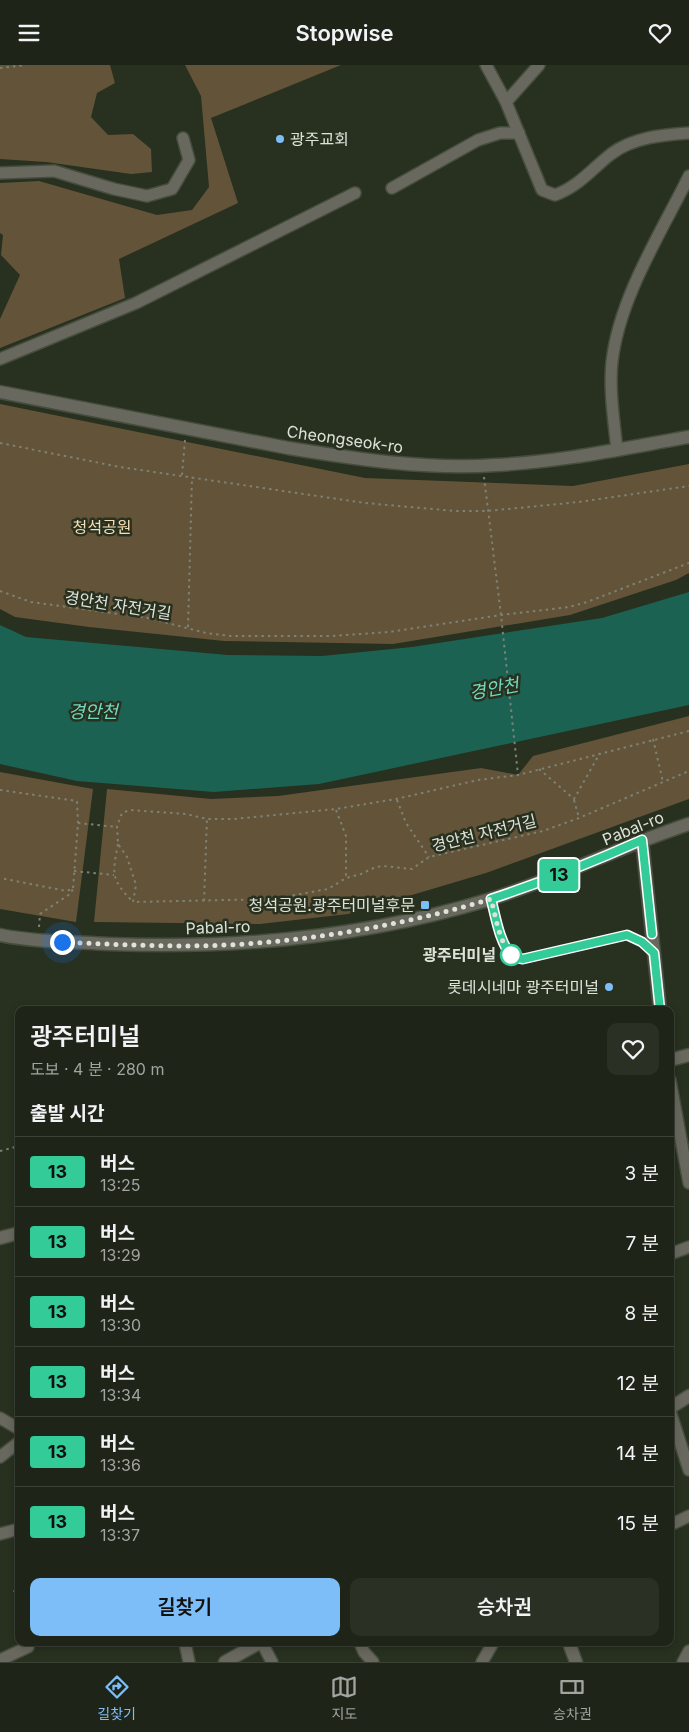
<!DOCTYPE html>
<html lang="ko">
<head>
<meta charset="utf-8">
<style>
  body { margin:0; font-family:Inter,"Noto Sans KR",sans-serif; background:#2b3024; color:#f1f3f6; height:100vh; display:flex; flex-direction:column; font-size:19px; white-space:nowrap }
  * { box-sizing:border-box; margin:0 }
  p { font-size:16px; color:#a1a4a1 }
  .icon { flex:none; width:28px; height:28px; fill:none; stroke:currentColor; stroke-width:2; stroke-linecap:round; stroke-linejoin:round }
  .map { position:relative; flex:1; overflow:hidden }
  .sheet { position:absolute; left:15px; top:941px; width:659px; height:640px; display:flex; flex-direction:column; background:#1e2417; border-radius:10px; box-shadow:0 2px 8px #0003,0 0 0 1px #3c4136 }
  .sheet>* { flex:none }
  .badge { padding:0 10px; border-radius:4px; font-size:18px; line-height:32px }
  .you { position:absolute; width:25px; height:25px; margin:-12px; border:4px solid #fff; border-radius:50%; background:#1a73e8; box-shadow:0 0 0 8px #1a73e833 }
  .map>.badge { position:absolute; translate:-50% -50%; box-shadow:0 0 0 2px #fff }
  h2 { padding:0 15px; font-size:19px; line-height:45px }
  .round { display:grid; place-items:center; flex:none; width:52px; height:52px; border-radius:10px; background:#2b3024 }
  .headline { display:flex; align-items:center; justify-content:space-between; height:85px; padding:0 15px }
  h1 { font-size:24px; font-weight:600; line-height:38px }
  .cta { display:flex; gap:10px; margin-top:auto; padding:10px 15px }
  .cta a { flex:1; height:58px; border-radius:10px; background:#7dbef9; color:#111; font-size:20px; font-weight:600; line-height:58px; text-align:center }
  .cta a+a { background:#2b3024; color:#f1f3f6 }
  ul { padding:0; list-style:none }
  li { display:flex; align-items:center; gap:15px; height:70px; padding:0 15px; border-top:1px solid #3c4136 }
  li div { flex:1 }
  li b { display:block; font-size:19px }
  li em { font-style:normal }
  li .badge { min-width:55px; font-weight:700; text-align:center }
  header { display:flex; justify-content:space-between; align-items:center; height:65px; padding:0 15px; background:#1e2417; font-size:22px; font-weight:600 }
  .dock { display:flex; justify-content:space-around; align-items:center; height:70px; border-top:1px solid #3c4136; background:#1e2417; font-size:14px; color:#a1a4a1 }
  .dock a { display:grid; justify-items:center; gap:2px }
  .dock .active { color:#7dbef9 }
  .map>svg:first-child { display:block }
  .green { fill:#635338 }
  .water { fill:#1c6252 }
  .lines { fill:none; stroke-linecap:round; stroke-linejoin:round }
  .service-casing { stroke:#454d3d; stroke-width:8 }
  .minor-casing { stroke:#454d3d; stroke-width:14 }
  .tertiary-casing { stroke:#454d3d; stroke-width:15 }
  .path { stroke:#7c8275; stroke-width:2; stroke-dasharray:2.5 4; stroke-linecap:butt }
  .service { stroke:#69685f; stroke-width:5.5 }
  .minor { stroke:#69685f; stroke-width:11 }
  .tertiary { stroke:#69685f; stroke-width:12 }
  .line-casing { stroke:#fff; stroke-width:11 }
  .line { stroke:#3c9; stroke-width:8 }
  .walk { stroke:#dee3d9; stroke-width:5; stroke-dasharray:0 9 }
  .poi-dot { fill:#7dbef9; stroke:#28301f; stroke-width:2 }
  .stop-dot { fill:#fff; stroke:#3c9; stroke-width:2.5 }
  .labels { text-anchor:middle; stroke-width:5; stroke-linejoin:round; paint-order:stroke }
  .poi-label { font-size:16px; fill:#dee3d9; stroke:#28301f; text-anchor:end }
  .street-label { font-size:16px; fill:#dee3d9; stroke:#28301f }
  .park-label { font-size:16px; fill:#f8deb4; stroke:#28301f }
  .stop-label { font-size:16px; font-weight:bold; fill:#dee3d9; stroke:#28301f; text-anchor:end }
  .water-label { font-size:18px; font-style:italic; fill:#73d9bf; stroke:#28301f }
</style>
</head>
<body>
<header><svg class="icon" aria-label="menu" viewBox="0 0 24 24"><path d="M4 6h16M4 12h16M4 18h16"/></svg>Stopwise<svg class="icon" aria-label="heart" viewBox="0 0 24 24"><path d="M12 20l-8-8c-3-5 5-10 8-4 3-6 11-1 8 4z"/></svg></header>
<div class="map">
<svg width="689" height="1597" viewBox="0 0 689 1597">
  <rect width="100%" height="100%" fill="#28301f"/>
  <g class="green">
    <path d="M0 0H110L115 18 97 28 91 52 108 70 133 69 151 84 152 107 131 109 46 97 0 94Z"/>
    <path d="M185 0H341L211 53 238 138 119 194 125 233 0 283V254L20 210 1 190 3 170 0 168V118L39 116 157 150 192 145 209 122 201 31Z"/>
    <path d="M0 339 365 413 573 421 689 399V508L676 515 570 550 393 579 224 576 89 562 15 552 0 544Z"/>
    <path d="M689 651V734L486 808 348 849 260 859 94 857 107 724 211 734 278 731 481 703 518 710 533 691Z"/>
    <path d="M0 707 93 724 76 857 0 844Z"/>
  </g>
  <path class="water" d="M689 527V640L319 719 214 727 77 716 0 699V560L26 572 228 590 322 591 412 582 602 553Z"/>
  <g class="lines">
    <defs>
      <path id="service" d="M491 834C496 854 499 876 512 892L523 894 627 870 642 877 652 886"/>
      <g id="minor">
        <path d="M486 0 506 37 542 125 555 130C578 122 593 103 611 89 634 72 662 70 689 68"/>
        <path d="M506 37 539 0"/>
        <path d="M0 108 54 106 114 124 147 131 172 124 189 95 183 73"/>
        <path d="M392 123 478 75 500 68H519"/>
        <path d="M0 294 136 238 355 128"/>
        <path d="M617 385C614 356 609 325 612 297 619 233 661 168 689 111"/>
        <path d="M670 1015 689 1118"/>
        <path d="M670 1189 689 1182"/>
        <path d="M670 1346 689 1405"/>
        <path d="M0 1353 19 1364"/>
        <path d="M0 1392 19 1377"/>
        <path d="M670 1460 689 1451"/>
        <path d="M0 1469 19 1464"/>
        <path d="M185 1578 189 1597"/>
        <path d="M262 1578 272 1597"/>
        <path d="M360 1578 364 1587 373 1597"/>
        <path d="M0 1595 28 1582"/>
        <path d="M482 1597 493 1578"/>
        <path d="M683 1597 689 1586"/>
      </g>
      <g id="tertiary">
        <path d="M0 327 288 383C356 394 427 405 496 400 561 397 625 383 689 372"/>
        <path d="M642 775 660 945"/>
        <path d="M0 870C35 877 73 877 109 879 238 884 367 872 491 834 558 813 622 781 689 759"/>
        <path d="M670 995 689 990"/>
        <path d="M0 1173 19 1168"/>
        <path d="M670 1343 689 1331"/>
        <path d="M569 1578 576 1597"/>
        <path d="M225 1597 259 1578"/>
      </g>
    </defs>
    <use href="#service" class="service-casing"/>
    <use href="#minor" class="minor-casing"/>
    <use href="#tertiary" class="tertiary-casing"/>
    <g class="path">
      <path d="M0 3 26 0"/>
      <path d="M0 378 120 402 365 438 455 446H487L579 437 689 421"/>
      <path d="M182 410 185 375"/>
      <path d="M484 412 501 550 518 710"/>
      <path d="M0 526 31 537 148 553 206 568 231 571H332L389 567 501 550 569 542 587 537 689 498"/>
      <path d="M188 562 192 412"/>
      <path d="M689 666 518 710 478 715 396 734 336 744 234 754H207L186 749 130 745 122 748 117 761 118 779 127 792 136 820 133 837 273 834 328 824 346 813 361 809 376 802 383 801 412 804 429 792 543 766 579 753 689 706"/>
      <path d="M653 674 663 717"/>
      <path d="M539 704 574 734 600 688"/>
      <path d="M0 725 77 736 78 758 73 824 66 826 0 813"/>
      <path d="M397 735 406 758 429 792"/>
      <path d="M574 735 579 753"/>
      <path d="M336 745 346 771V813"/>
      <path d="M78 758 117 762"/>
      <path d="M118 779C112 810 111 814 133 837"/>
      <path d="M74 806 114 810"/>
      <path d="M204 836 207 754"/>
      <path d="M39 862 40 849 70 829 73 824"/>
      <path d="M0 1086 19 1081"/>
      <path d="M14 1527 19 1517"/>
    </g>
    <use href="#service" class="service"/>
    <use href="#minor" class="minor"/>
    <use href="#tertiary" class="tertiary"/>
  </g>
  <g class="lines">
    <defs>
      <path id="line" d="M652 869 642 775C593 797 543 817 491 834 496 853 499 876 512 892L523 894 627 870 642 877 654 888 660 945"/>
    </defs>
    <use href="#line" class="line-casing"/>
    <use href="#line" class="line"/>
    <path class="walk" d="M62 877C123 880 184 883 245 879 328 873 411 858 491 834 496 853 499 876 512 892L511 890"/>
  </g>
  <g class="poi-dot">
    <circle cx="280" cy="74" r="5"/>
    <rect x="420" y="835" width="10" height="10" rx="2.5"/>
    <circle cx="609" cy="922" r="5"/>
  </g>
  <circle class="stop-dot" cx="511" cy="890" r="10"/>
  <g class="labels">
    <g class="poi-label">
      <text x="290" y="80" text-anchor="start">광주교회</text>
      <text x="415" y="846">청석공원.광주터미널후문</text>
      <text x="599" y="928">롯데시네마 광주터미널</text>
    </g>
    <g class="street-label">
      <text transform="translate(345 374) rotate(8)" y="6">Cheongseok-ro</text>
      <text transform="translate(118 540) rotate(9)" y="6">경안천 자전거길</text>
      <text transform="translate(633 763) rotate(-22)" y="6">Pabal-ro</text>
      <text transform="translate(484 768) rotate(-14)" y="6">경안천 자전거길</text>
      <text transform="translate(218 862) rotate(-2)" y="6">Pabal-ro</text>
    </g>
    <g class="park-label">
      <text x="102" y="468">청석공원</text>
    </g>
    <g class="stop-label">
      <text x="496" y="896">광주터미널</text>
    </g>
    <g class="water-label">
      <text transform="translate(494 624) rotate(-10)" y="6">경안천</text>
      <text x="93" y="653">경안천</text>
    </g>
  </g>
</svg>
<div class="you" style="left:62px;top:877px"></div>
<b class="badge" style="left:559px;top:810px;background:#3c9;color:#111">13</b>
<section class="sheet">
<div class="headline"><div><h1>광주터미널</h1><p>도보 · 4 분 · 280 m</p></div><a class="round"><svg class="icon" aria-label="heart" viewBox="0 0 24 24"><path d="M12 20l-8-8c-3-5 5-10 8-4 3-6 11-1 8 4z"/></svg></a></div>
<h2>출발 시간</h2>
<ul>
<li><span class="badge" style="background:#3c9;color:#111">13</span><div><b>버스</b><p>13:25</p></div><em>3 분</em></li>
<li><span class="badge" style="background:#3c9;color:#111">13</span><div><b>버스</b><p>13:29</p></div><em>7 분</em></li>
<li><span class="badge" style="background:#3c9;color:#111">13</span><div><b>버스</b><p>13:30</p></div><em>8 분</em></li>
<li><span class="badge" style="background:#3c9;color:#111">13</span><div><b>버스</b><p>13:34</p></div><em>12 분</em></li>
<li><span class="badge" style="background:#3c9;color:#111">13</span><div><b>버스</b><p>13:36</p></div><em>14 분</em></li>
<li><span class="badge" style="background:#3c9;color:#111">13</span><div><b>버스</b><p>13:37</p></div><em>15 분</em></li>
</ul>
<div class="cta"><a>길찾기</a><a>승차권</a></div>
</section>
</div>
<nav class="dock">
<a class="active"><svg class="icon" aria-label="directions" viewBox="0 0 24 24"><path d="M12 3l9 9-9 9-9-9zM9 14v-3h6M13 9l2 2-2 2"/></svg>길찾기</a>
<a><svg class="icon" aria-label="map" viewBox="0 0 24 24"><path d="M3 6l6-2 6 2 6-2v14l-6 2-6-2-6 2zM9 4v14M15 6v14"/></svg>지도</a>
<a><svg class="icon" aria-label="tickets" viewBox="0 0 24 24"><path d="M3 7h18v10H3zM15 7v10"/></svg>승차권</a>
</nav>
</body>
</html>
